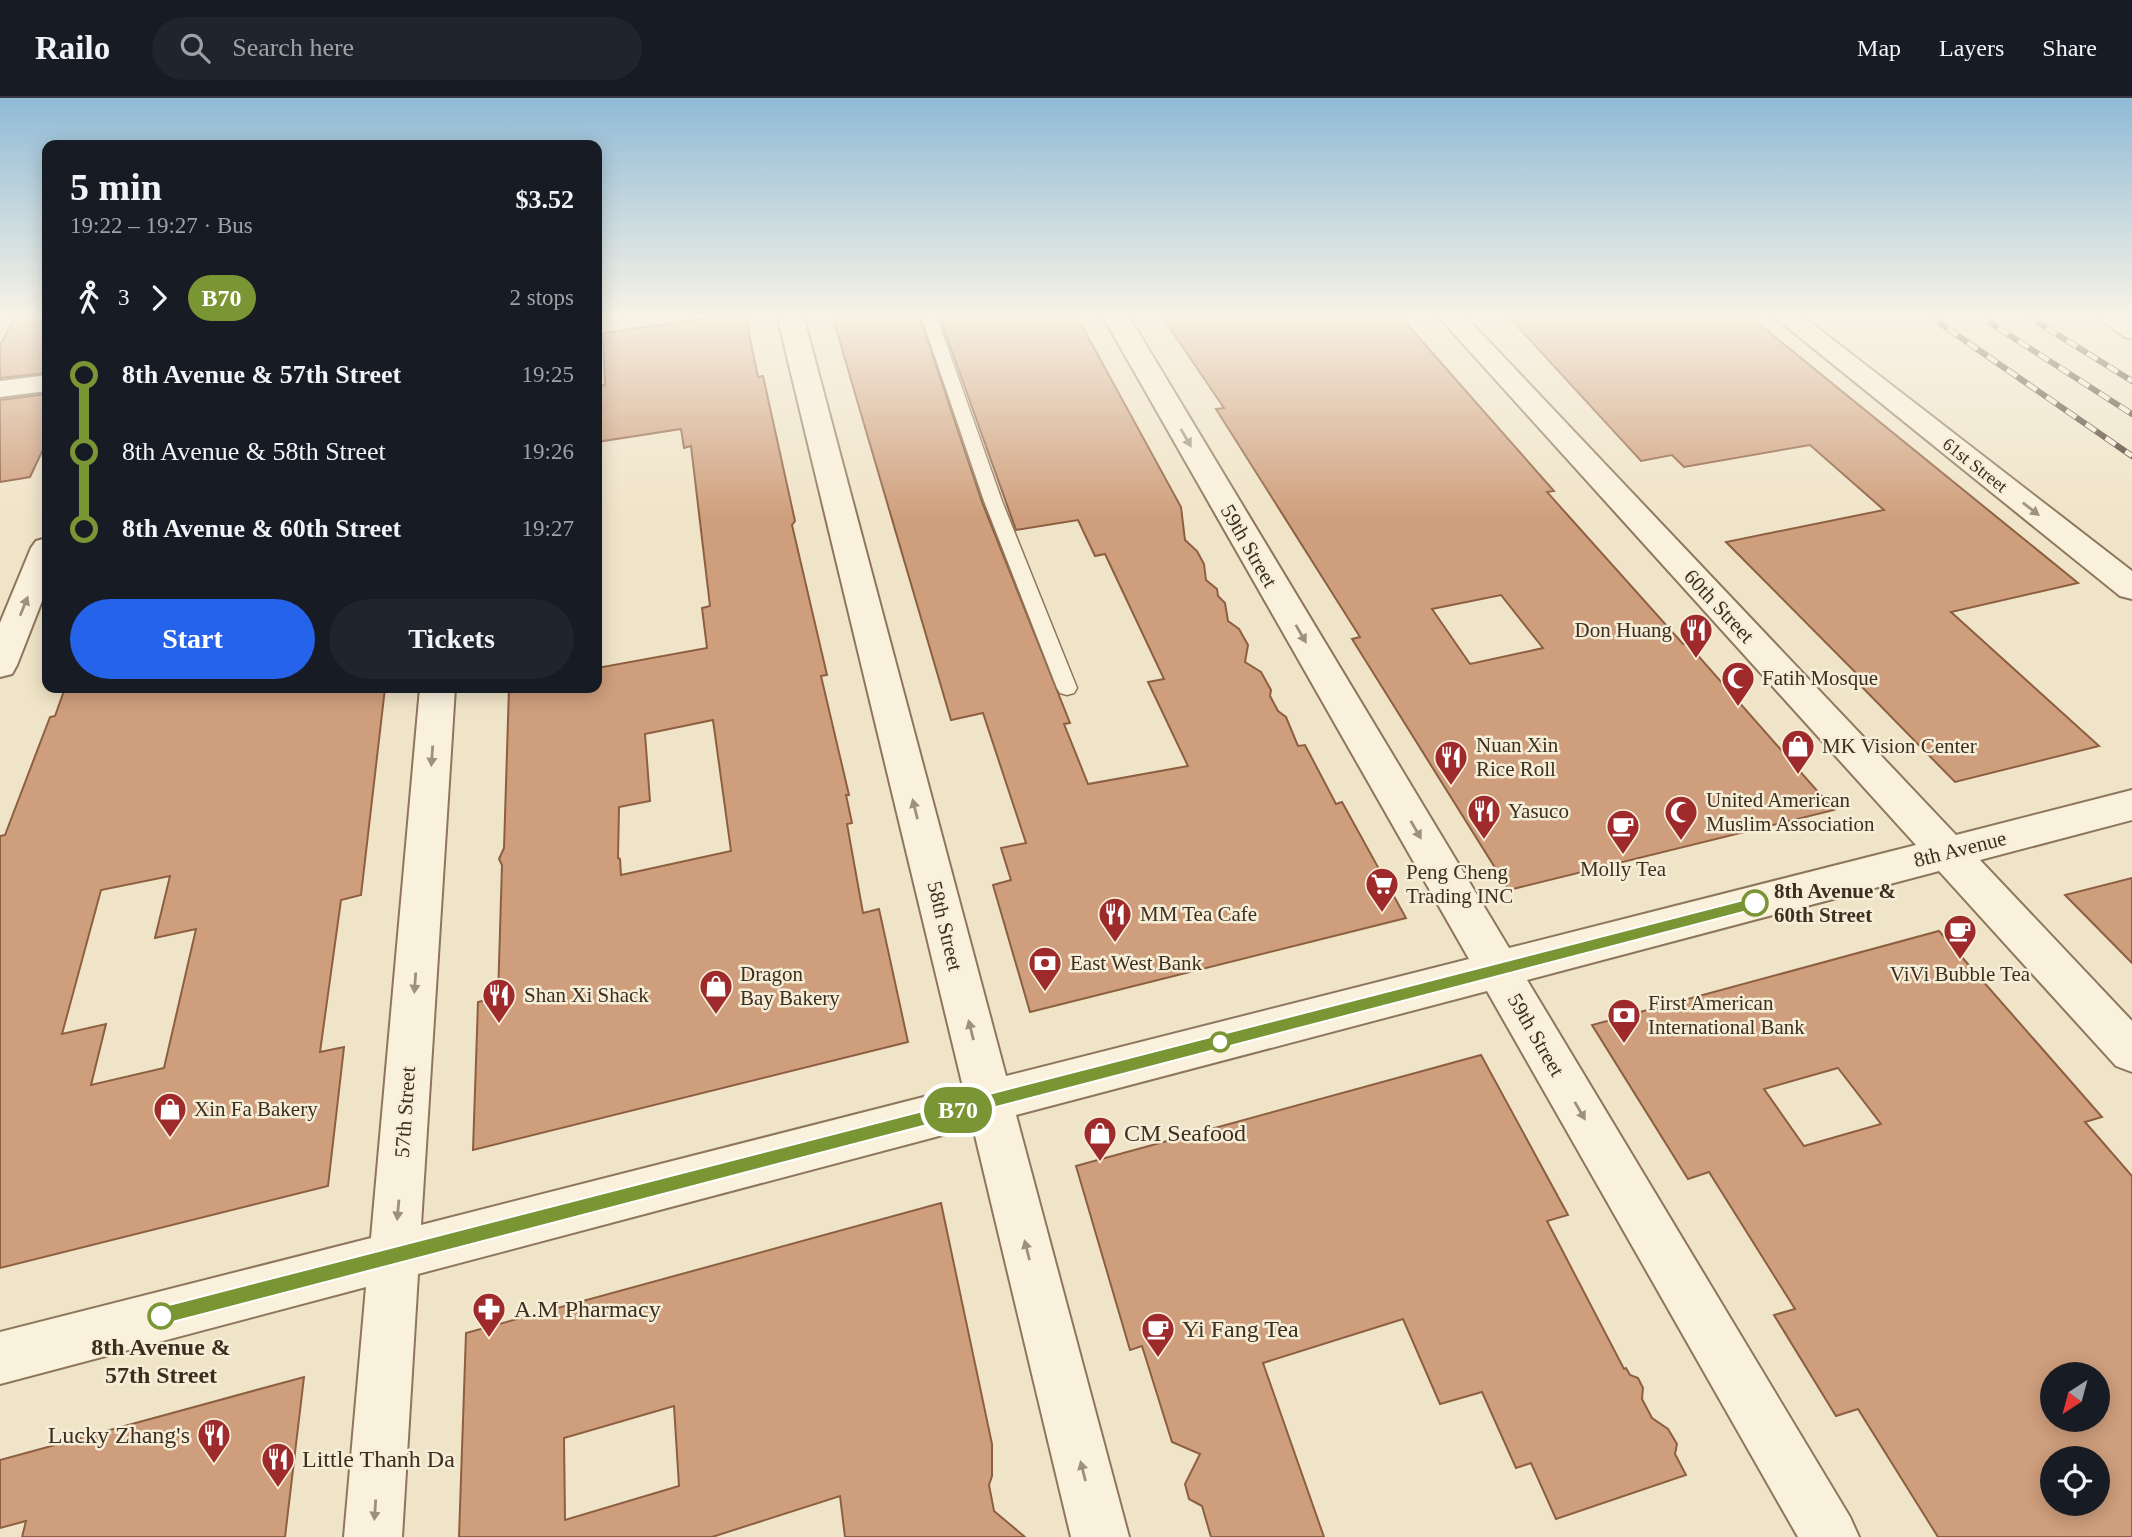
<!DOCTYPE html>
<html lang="en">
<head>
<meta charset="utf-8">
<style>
  body { margin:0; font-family:"Times New Roman",serif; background:#20242c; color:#f1f3f6; height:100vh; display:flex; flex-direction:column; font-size:26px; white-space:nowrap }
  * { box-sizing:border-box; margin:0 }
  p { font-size:23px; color:#9ea1a6 }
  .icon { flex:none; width:38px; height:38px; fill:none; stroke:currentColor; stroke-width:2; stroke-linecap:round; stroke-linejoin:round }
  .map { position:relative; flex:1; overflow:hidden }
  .side { position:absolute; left:42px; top:42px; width:560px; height:553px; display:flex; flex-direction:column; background:#171b24; border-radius:14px; box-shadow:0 4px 18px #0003 }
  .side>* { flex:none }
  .badge { padding:0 14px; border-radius:23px; font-size:24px; line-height:46px }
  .needle { width:46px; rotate:216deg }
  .tools { position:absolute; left:2040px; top:1264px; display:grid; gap:14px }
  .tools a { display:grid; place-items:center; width:70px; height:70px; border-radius:50%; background:#171b24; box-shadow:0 4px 18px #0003; font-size:35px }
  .map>.badge { position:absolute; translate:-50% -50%; box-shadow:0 0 0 4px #fff }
  .legs { display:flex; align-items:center; gap:10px; height:77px; padding:0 28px; font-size:23px }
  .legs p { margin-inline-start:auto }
  .head { display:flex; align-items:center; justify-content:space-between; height:119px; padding:0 28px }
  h1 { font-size:38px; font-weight:600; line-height:52px }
  .button { display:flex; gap:14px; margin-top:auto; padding:14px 28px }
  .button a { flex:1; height:80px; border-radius:42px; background:#2563eb; color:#fff; font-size:28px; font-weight:600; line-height:80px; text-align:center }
  .button a+a { background:#20242c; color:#f1f3f6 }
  ul { padding:0 28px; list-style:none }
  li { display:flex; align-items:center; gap:24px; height:77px; font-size:26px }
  li i { display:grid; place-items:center; width:10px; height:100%; margin:0 9px; background:currentColor }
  li i::after { content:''; width:18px; height:18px; margin:-9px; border:5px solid; border-radius:50%; background:#171b24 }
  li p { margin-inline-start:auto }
  li:first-child i { background:linear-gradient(#0000 50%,currentColor 0) }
  li:last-child i { background:linear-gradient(currentColor 50%,#0000 0) }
  header { display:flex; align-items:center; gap:42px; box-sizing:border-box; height:98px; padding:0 35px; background:#171b24; border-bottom:2px solid #363941 }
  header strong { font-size:33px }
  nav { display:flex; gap:38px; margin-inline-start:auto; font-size:24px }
  .search { width:490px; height:63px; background:#20242c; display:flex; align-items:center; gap:18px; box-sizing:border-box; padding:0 24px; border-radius:38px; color:#9ea1a6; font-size:26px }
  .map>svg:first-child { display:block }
  .building { fill:#cf9f7d; stroke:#8d5f41; stroke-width:2; fill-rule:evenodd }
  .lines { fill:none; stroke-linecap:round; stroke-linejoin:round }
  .lane-casing { stroke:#8d765c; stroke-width:3 }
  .street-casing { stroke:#8d765c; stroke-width:4 }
  .lane { fill:#faf1dc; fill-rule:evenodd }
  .street { fill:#faf1dc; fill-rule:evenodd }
  .rail-casing { stroke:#3d2e20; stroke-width:6 }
  .rail { stroke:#f7eed8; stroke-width:4.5; stroke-dasharray:12; stroke-linecap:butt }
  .oneway { fill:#9c907e }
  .line-1 { fill:#799534; stroke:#fff; stroke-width:2 }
  .stop-1-dot { fill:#fff; stroke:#799534; stroke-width:3.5 }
  .labels { text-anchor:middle; stroke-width:5; stroke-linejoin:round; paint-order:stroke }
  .far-street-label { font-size:18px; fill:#3d2e20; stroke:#f7eed8 }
  .street-label { font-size:21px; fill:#3d2e20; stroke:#f7eed8 }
  .poi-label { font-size:21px; fill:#3d2e20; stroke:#f7eed8; text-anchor:start }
  .stop-label { font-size:21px; font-weight:bold; fill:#3d2e20; stroke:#f7eed8; text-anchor:start }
  .near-poi-label { font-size:24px; fill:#3d2e20; stroke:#f7eed8; text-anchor:start }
  .near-stop-label { font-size:24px; font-weight:bold; fill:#3d2e20; stroke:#f7eed8 }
</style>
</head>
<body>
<header>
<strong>Railo</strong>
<div class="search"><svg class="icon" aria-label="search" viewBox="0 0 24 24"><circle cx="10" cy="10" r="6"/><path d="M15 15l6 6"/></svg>Search here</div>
<nav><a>Map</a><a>Layers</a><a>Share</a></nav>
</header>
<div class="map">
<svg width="2132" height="1439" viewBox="0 0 2132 1439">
  <rect width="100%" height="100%" fill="#f0e4c8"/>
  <g class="building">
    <path d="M16 217H47V275L0 280V247Z"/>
    <path d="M728 217H745L758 279 763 278 795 423 792 427 827 577 821 578 849 697H846L852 725 847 726 863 815 879 811 908 944 473 1052 478 904 498 899 502 767 499 761 504 750 509 590H597V570L707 550 702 510 710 508 691 348 684 350 681 331 597 344V288L605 287 603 235ZM713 622 731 753 621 777 620 761 618 760 619 709 650 703 645 636Z"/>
    <path d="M832 217H919L982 404 1070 625 1064 626 1088 686 1188 668 1148 584 1164 581 1105 456 1095 458 1078 422 1016 432 939 217H1076L1181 409 1185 442 1197 453 1204 466 1206 482 1217 491 1218 498 1225 505 1228 523 1239 531 1248 547 1245 564 1261 574 1271 592 1270 598 1278 613 1286 619 1298 648 1305 647 1336 706 1342 704 1406 820 1030 914 993 787 1011 782 1001 750 1026 745 983 615 951 622Z"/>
    <path d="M1161 217H1399L1554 393 1547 394 1683 546 1687 545 1834 712 1509 792 1352 541 1360 539 1216 311 1224 310ZM1501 497 1543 550 1470 566 1432 511Z"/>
    <path d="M1507 217H1748L2078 485 1951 514 2099 648 1955 684 1860 587 1866 585 1726 444 1884 412 1810 347 1684 369 1672 357 1641 363Z"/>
    <path d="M47 296V343L30 379 0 384V302Z"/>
    <path d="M65 590H385L361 797 341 802 320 954 344 949 328 1088 0 1170V738L5 737 50 619 55 618ZM170 778 155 840 196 831 164 970 91 987 106 926 62 936 101 792Z"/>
    <path d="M2132 780V865L2065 797Z"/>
    <path d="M1939 833 2102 1019 2085 1024 2132 1078V1439H1938L1858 1311 1836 1318 1774 1217 1795 1211 1709 1074 1688 1081 1592 927ZM1838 970 1881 1026 1804 1048 1764 991ZM2053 1276H2098V1321H2053ZM2053 1360H2098V1405H2053Z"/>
    <path d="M1481 957 1568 1117 1547 1123 1624 1271 1626 1270 1630 1277 1638 1280 1643 1290 1642 1301 1652 1320 1668 1331 1677 1346 1675 1356 1686 1377 1556 1421 1531 1365 1516 1370 1482 1294 1440 1306 1403 1221 1263 1265 1324 1439H1211L1202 1408 1189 1401 1185 1386 1200 1356 1172 1344 1142 1248 1130 1252 1076 1068Z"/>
    <path d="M941 1105 992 1346V1378L989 1387 994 1413 1025 1439H845L840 1398 712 1439H459L466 1235ZM674 1308 679 1388 565 1422 564 1340Z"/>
    <path d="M304 1279 285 1439H22L26 1423 0 1430V1362Z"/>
  </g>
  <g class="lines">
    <defs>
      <path id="lane" d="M921 217H936L1002 403 1077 590 1074 595 1067 597 1060 595 1057 590 984 403Z"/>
      <g id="street">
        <path d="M777 217H803L1006 978 1469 861 1102 217H1128L1509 850 1916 747 1437 217H1464L1956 737 2132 692V722L1980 762 2132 923V974L2116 968 1939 773 1527 882 1850 1419 1859 1439H1798L1487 893 1016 1017 1129 1439H1071L973 1029 418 1176 402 1439H344L366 1189 0 1286V1234L371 1140 420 590H455L421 1127 963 989Z"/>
        <path d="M1772 217H1801L2132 473V501L2120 498Z"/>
        <path d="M2095 217H2126L2132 221V241L2123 238Z"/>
        <path d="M47 277V293L0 299V283Z"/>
        <path d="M47 440V490L17 567 12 576 0 579V525L31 450 36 443Z"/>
      </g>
    </defs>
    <use href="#lane" class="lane-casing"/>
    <use href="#street" class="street-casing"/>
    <use href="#lane" class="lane"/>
    <use href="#street" class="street"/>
    <defs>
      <g id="rail">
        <path d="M1928 217 2132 358"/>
        <path d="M1978 217 2132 316"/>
        <path d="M2026 217 2132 283"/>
      </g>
    </defs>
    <use href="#rail" class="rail-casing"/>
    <use href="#rail" class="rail"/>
  </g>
  <defs><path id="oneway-solid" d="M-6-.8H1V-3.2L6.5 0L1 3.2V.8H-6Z" transform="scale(1.75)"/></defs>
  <g class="oneway">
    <use href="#oneway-solid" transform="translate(1186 340) rotate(60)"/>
    <use href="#oneway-solid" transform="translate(2031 411) rotate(38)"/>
    <use href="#oneway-solid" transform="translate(24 508) rotate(-68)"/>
    <use href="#oneway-solid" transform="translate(1301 536) rotate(60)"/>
    <use href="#oneway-solid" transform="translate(432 658) rotate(94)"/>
    <use href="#oneway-solid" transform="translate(915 711) rotate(-104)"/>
    <use href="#oneway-solid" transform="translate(1416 732) rotate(60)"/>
    <use href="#oneway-solid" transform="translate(415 885) rotate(94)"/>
    <use href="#oneway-solid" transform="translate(971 932) rotate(-104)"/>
    <use href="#oneway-solid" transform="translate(1580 1013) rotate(60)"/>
    <use href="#oneway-solid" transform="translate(398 1112) rotate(95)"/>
    <use href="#oneway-solid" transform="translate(1027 1152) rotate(-104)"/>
    <use href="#oneway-solid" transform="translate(1083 1373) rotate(-104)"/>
    <use href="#oneway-solid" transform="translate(375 1412) rotate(94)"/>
  </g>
  <linearGradient id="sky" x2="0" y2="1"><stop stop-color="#8fbad6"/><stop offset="0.52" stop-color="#f8f3e6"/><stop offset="1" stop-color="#f8f3e6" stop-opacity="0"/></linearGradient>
  <rect width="2132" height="419" fill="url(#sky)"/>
  <path class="line-1" d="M1755 799 1762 805 1755 811 161 1227 155 1225 152 1218 155 1212 161 1209Z"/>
  <defs>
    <symbol id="restaurant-pin" viewBox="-11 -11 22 30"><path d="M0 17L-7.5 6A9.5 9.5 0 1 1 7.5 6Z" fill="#9e2a2b" stroke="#f7eed8"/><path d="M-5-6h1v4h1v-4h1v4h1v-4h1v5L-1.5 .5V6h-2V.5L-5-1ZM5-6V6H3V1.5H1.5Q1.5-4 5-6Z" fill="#fff"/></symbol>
    <symbol id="mosque-pin" viewBox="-11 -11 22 30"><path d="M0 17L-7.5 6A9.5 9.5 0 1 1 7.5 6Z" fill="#9e2a2b" stroke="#f7eed8"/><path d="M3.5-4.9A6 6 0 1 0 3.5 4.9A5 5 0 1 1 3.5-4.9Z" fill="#fff"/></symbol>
    <symbol id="shop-pin" viewBox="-11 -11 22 30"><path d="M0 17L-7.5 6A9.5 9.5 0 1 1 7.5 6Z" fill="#9e2a2b" stroke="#f7eed8"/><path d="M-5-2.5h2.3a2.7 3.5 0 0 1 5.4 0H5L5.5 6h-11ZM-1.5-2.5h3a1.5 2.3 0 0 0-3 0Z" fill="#fff"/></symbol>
    <symbol id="cafe-pin" viewBox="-11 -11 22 30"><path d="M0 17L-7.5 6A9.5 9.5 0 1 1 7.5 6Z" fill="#9e2a2b" stroke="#f7eed8"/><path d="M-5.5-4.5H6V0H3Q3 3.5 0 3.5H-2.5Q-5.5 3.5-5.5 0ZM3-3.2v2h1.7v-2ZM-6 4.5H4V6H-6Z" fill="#fff"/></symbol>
    <symbol id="supermarket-pin" viewBox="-11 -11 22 30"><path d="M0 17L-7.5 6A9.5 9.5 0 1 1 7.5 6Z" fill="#9e2a2b" stroke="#f7eed8"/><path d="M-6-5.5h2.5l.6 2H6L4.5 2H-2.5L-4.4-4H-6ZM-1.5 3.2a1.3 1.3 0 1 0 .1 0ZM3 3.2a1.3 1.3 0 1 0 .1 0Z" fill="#fff"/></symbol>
    <symbol id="bank-pin" viewBox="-11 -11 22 30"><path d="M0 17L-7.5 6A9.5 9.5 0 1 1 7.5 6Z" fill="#9e2a2b" stroke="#f7eed8"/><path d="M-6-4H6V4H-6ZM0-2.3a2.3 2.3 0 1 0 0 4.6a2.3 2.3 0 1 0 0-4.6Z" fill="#fff"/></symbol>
    <symbol id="pharmacy-pin" viewBox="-11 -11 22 30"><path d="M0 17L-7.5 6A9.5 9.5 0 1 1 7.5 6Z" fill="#9e2a2b" stroke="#f7eed8"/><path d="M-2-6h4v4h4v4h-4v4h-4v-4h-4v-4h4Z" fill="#fff"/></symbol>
  </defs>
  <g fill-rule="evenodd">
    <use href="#restaurant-pin" x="1677" y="513" width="38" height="52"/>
    <use href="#mosque-pin" x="1719" y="561" width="38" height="52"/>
    <use href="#shop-pin" x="1779" y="629" width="38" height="52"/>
    <use href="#restaurant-pin" x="1432" y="640" width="38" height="52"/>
    <use href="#restaurant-pin" x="1465" y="694" width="38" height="52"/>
    <use href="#mosque-pin" x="1662" y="695" width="38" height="52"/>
    <use href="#cafe-pin" x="1604" y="709" width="38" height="52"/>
    <use href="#supermarket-pin" x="1363" y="767" width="38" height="52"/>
    <use href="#restaurant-pin" x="1096" y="797" width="38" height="52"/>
    <use href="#cafe-pin" x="1941" y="814" width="38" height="52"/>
    <use href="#bank-pin" x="1026" y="846" width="38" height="52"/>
    <use href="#shop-pin" x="697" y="869" width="38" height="52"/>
    <use href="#restaurant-pin" x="480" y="878" width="38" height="52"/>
    <use href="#bank-pin" x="1605" y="898" width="38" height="52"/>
    <use href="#shop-pin" x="151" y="992" width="38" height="52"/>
    <use href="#shop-pin" x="1081" y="1016" width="38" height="52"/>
    <use href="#pharmacy-pin" x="470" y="1192" width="38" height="52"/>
    <use href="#cafe-pin" x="1139" y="1212" width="38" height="52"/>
    <use href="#restaurant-pin" x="195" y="1318" width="38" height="52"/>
    <use href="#restaurant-pin" x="259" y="1342" width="38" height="52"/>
  </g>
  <g class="stop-1-dot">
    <circle cx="1755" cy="805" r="12"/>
    <circle cx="1220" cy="944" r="9"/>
    <circle cx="161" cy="1218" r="12"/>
  </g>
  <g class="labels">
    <g class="far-street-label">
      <text transform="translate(1975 367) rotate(38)" y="6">61st Street</text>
    </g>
    <g class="street-label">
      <text transform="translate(1249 448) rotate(60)" y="7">59th Street</text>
      <text transform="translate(1719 508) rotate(47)" y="7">60th Street</text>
      <text transform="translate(1960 751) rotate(-14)" y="7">8th Avenue</text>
      <text transform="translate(945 828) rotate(76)" y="7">58th Street</text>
      <text transform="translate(1536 937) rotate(60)" y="7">59th Street</text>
      <text transform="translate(405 1014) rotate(-86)" y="7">57th Street</text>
    </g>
    <g class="poi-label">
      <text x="1672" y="539" text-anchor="end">Don Huang</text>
      <text x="1762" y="587">Fatih Mosque</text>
      <text x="1476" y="654">Nuan Xin<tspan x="1476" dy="24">Rice Roll</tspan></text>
      <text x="1822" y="655">MK Vision Center</text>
      <text x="1706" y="709">United American<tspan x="1706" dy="24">Muslim Association</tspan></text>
      <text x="1508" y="720">Yasuco</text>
      <text x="1623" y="778" text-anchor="middle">Molly Tea</text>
      <text x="1406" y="781">Peng Cheng<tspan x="1406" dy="24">Trading INC</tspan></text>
      <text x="1140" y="823">MM Tea Cafe</text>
      <text x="1070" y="872">East West Bank</text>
      <text x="740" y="883">Dragon<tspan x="740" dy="24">Bay Bakery</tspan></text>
      <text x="1960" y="883" text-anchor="middle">ViVi Bubble Tea</text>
      <text x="524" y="904">Shan Xi Shack</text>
      <text x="1648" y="912">First American<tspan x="1648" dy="24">International Bank</tspan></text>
      <text x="194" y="1018">Xin Fa Bakery</text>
    </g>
    <g class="stop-label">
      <text x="1774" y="800">8th Avenue &amp;<tspan x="1774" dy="24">60th Street</tspan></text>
    </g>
    <g class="near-poi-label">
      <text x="1124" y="1043">CM Seafood</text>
      <text x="514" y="1219">A.M Pharmacy</text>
      <text x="1182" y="1239">Yi Fang Tea</text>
      <text x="190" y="1345" text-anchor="end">Lucky Zhang's</text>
      <text x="302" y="1369">Little Thanh Da</text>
    </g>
    <g class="near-stop-label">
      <text x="161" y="1257">8th Avenue &amp;<tspan x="161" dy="28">57th Street</tspan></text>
    </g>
  </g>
</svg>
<div class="tools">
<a><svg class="needle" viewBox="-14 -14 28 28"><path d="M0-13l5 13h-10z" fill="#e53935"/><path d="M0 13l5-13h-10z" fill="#9ea1a6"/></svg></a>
<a><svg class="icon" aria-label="locate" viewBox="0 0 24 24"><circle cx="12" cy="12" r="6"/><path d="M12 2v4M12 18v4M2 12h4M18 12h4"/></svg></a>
</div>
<b class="badge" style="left:958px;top:1012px;background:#799534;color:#fff">B70</b>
<section class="side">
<div class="head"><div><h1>5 min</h1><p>19:22 – 19:27 · Bus</p></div><b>$3.52</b></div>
<div class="legs"><svg class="icon" aria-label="walk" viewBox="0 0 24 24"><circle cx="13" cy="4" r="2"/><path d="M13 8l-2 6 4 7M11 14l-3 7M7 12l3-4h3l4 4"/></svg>3<svg class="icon" aria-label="forward" viewBox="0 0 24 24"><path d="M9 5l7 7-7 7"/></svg><b class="badge" style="background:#799534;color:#fff">B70</b><p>2 stops</p></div>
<ul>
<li><i style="color:#799534"></i><b>8th Avenue &amp; 57th Street</b><p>19:25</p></li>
<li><i style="color:#799534"></i><span>8th Avenue &amp; 58th Street</span><p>19:26</p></li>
<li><i style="color:#799534"></i><b>8th Avenue &amp; 60th Street</b><p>19:27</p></li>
</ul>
<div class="button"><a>Start</a><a>Tickets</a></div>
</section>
</div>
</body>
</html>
